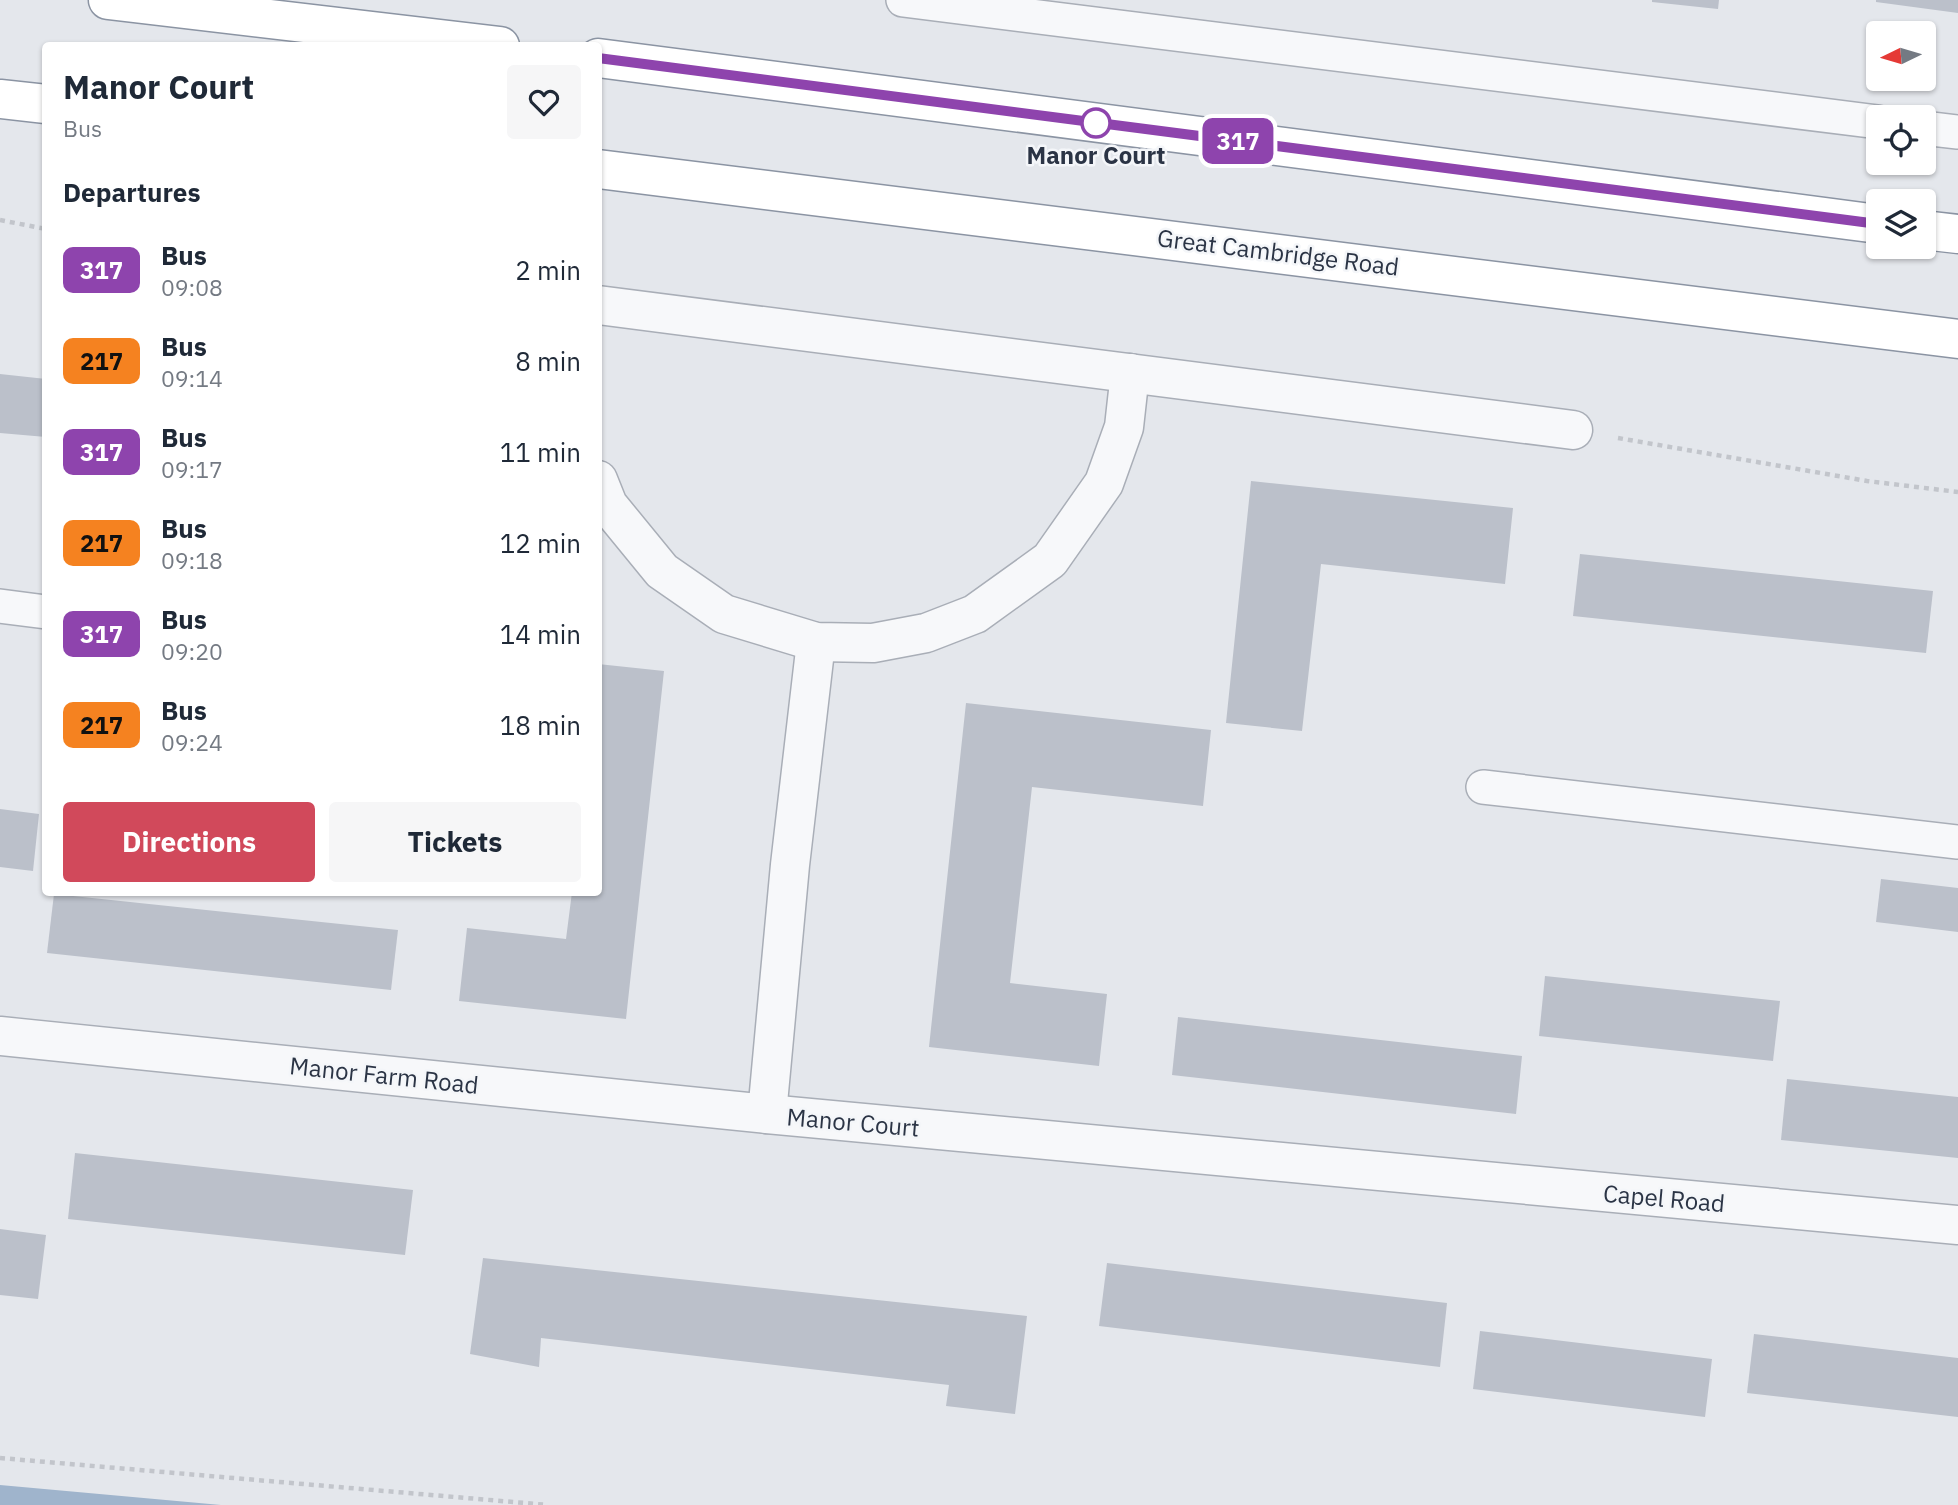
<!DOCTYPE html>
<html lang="en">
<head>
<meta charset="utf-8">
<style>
  body { margin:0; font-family:"IBM Plex Sans",sans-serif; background:#f6f6f7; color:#1f2937; height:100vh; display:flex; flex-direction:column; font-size:26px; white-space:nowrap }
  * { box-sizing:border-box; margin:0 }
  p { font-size:23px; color:#747a83 }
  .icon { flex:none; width:38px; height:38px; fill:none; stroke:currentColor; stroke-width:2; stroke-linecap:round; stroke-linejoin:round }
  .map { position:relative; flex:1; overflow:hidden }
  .drawer { position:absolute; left:42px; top:42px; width:560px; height:854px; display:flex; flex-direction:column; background:#fff; border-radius:7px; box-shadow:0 2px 5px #0004 }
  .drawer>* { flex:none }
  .badge { padding:0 14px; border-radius:10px; font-size:24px; line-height:46px }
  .needle { width:46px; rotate:265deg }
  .tools { position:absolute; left:1866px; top:21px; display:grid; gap:14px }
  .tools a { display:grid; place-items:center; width:70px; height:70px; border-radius:7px; background:#fff; box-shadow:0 2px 5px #0004; font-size:35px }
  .map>.badge { position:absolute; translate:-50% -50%; box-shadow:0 0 0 4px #fff }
  h2 { padding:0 21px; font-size:26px; line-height:63px }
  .round { display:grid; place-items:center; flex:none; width:74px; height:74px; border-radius:7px; background:#f6f6f7 }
  .overview { display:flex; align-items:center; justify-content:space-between; height:119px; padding:0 21px }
  h1 { font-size:33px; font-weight:800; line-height:52px }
  .cta { display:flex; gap:14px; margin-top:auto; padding:14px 21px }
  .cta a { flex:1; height:80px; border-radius:7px; background:#d1495b; color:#fff; font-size:28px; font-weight:800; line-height:80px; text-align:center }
  .cta a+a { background:#f6f6f7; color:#1f2937 }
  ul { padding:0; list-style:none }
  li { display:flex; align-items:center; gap:21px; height:91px; padding:0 21px }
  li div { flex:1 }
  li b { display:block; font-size:26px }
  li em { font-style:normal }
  li .badge { min-width:77px; font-weight:700; text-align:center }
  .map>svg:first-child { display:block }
  .water { fill:#9fb4cc }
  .building { fill:#bbc0ca }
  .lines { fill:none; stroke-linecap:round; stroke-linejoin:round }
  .lane-casing { stroke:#a9aeb7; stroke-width:36 }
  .street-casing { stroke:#a9aeb7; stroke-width:41 }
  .highway-casing { stroke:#8b94a3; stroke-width:41 }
  .path { stroke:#c2c5cb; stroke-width:4.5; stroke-dasharray:5 5; stroke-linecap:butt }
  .lane { stroke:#f7f8fa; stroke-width:33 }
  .street { stroke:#f7f8fa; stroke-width:38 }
  .highway { stroke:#fff; stroke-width:38 }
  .line-casing { stroke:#fff; stroke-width:16 }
  .line { stroke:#8e44ad; stroke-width:10 }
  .stop-dot { fill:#fff; stroke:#8e44ad; stroke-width:3.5 }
  .labels { text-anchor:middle; stroke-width:5; stroke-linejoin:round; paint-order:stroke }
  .stop-label { font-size:24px; font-weight:bold; fill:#2b3445; stroke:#f4f6f9 }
  .street-label { font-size:24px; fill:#2b3445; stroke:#f4f6f9 }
</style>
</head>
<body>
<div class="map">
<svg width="1958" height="1505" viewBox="0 0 1958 1505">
  <rect width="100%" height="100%" fill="#e4e7ec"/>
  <path class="water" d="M0 1485 221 1505H0Z"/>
  <g class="building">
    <path d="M1652 0H1719L1718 9 1652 2Z"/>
    <path d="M1876 0H1958V13L1876 2Z"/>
    <path d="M0 374 46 379V437L0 433Z"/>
    <path d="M1251 481 1513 508 1505 584 1321 564 1302 731 1226 723Z"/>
    <path d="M1580 554 1933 591 1926 653 1573 616Z"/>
    <path d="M598 664 664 671 626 1019 459 1001 467 928 566 939 572 892H598Z"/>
    <path d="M966 703 1211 730 1203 806 1032 787 1010 983 1107 994 1099 1066 929 1047Z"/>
    <path d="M0 809 39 814 33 871 0 867Z"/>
    <path d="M1881 879 1958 888V932L1876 922Z"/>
    <path d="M54 894 398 930 391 990 47 953Z"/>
    <path d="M1545 976 1780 1001 1773 1061 1539 1036Z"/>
    <path d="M1178 1017 1522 1056 1516 1114 1172 1075Z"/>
    <path d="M1787 1079 1958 1097V1158L1781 1140Z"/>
    <path d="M75 1153 413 1190 405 1255 68 1219Z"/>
    <path d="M0 1229 46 1235 38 1299 0 1295Z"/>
    <path d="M483 1258 1027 1316 1015 1414 946 1406 949 1385 541 1338 539 1367 470 1354Z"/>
    <path d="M1107 1263 1447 1303 1440 1367 1099 1326Z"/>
    <path d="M1480 1331 1712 1359 1705 1417 1473 1389Z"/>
    <path d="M1754 1334 1958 1358V1417L1747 1393Z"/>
  </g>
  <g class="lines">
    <defs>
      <g id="lane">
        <path d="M903 0 1878 122"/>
        <path d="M1923 128 1958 132"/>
        <path d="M0 606 46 612"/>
        <path d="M1483 787 1958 842"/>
      </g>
      <g id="street">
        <path d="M598 305 1573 430"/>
        <path d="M598 480 608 505 662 571 724 614 816 642 873 643 926 633 975 614 1050 560 1104 483 1124 427 1130 373"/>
        <path d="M0 1036 767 1114 1958 1225"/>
        <path d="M767 1114 790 865 816 642"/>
      </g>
      <g id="highway">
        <path d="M108 0 500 46"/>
        <path d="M598 58 1878 224"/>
        <path d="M0 99 46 104"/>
        <path d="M598 169 1958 339"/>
        <path d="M1923 230 1958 234"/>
      </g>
    </defs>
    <use href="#lane" class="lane-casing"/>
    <use href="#street" class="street-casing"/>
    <use href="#highway" class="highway-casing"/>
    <g class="path">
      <path d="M0 220 46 229"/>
      <path d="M1618 438 1867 481 1958 492"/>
      <path d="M0 1458 548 1505"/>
    </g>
    <use href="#lane" class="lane"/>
    <use href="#street" class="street"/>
    <use href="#highway" class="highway"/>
  </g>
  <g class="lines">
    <defs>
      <path id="line" d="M598 58 1878 224"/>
    </defs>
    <use href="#line" class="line-casing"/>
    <use href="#line" class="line"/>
  </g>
  <circle class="stop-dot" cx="1096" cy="123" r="14"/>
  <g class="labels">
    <g class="stop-label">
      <text x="1096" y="164">Manor Court</text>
    </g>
    <g class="street-label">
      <text transform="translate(1278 253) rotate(7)" y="8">Great Cambridge Road</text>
      <text transform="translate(384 1076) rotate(6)" y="8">Manor Farm Road</text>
      <text transform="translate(853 1123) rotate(5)" y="8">Manor Court</text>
      <text transform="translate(1664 1199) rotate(5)" y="8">Capel Road</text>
    </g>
  </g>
</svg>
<div class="tools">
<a><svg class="needle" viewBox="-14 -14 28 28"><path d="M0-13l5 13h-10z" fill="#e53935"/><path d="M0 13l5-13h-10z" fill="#747a83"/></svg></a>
<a><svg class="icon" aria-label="locate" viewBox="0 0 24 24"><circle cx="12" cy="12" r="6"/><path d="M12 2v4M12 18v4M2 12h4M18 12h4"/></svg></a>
<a><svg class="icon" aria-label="layers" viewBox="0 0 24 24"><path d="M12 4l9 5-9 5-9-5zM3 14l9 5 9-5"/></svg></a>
</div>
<b class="badge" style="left:1238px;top:141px;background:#8e44ad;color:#fff">317</b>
<section class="drawer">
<div class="overview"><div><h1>Manor Court</h1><p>Bus</p></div><a class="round"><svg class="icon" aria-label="heart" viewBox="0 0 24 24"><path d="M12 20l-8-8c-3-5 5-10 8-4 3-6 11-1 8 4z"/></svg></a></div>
<h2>Departures</h2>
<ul>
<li><span class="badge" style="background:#8e44ad;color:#fff">317</span><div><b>Bus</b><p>09:08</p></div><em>2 min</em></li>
<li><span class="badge" style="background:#f58220;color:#111">217</span><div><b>Bus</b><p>09:14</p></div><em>8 min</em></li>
<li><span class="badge" style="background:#8e44ad;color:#fff">317</span><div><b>Bus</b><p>09:17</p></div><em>11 min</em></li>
<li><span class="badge" style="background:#f58220;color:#111">217</span><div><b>Bus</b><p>09:18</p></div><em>12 min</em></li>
<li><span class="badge" style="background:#8e44ad;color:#fff">317</span><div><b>Bus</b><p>09:20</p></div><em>14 min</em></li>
<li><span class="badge" style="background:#f58220;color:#111">217</span><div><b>Bus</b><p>09:24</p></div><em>18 min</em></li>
</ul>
<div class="cta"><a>Directions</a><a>Tickets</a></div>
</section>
</div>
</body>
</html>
